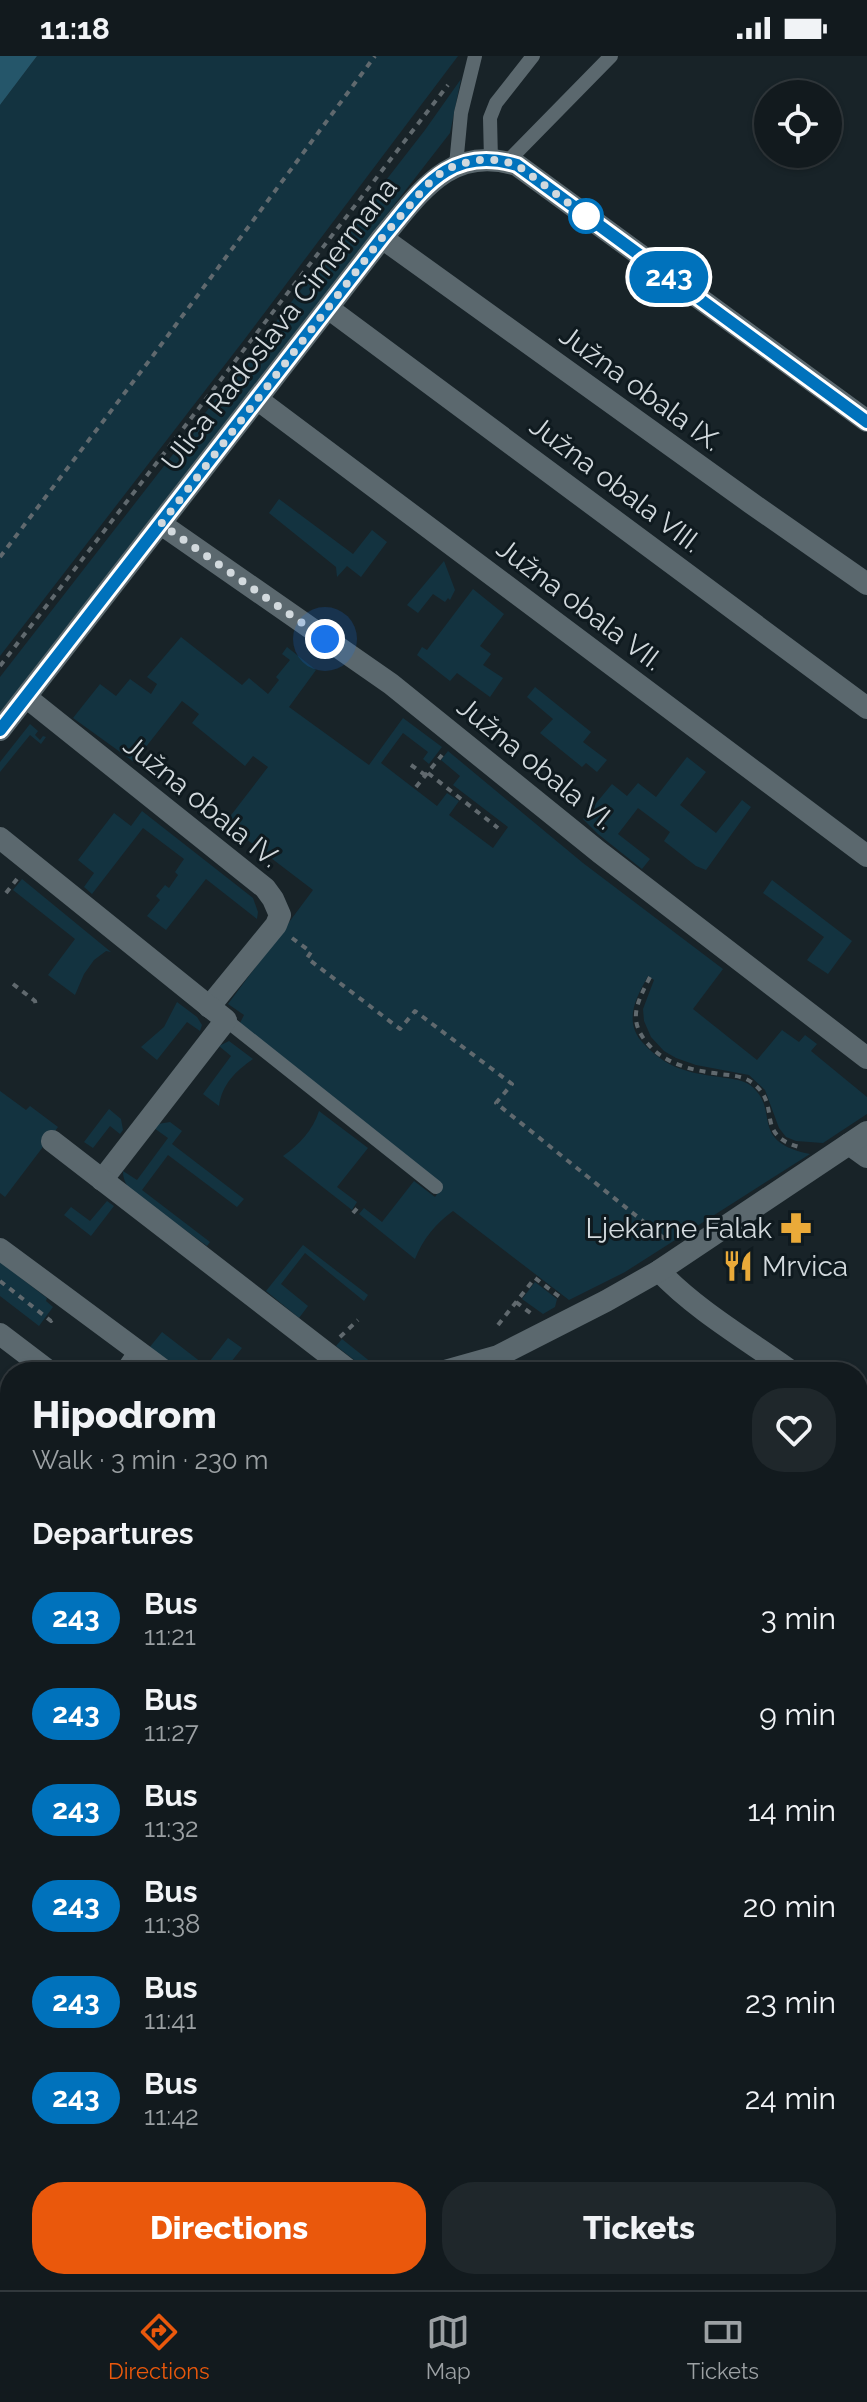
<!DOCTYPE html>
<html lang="en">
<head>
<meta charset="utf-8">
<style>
  body { margin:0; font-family:Raleway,sans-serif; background:#1f272b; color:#f1f3f6; height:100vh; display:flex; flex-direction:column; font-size:30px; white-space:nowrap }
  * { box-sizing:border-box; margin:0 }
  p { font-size:26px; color:#9ca1a4 }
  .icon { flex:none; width:44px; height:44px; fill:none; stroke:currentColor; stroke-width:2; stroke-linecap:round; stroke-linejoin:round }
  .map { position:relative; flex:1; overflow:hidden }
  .side { position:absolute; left:0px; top:1306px; width:868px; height:928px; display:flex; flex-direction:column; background:#121a1e; border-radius:32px 32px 0 0; box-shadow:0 2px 6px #0004,0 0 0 2px #31383c }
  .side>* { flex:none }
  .badge { padding:0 16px; border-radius:26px; font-size:28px; line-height:52px }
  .fabs { position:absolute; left:754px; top:24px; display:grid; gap:16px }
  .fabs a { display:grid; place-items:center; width:88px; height:88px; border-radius:50%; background:#121a1e; box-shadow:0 2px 6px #0004,0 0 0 2px #31383c; font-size:40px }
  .you { position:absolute; width:40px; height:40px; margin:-20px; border:6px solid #fff; border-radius:50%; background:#1a73e8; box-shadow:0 0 0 12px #1a73e833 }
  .map>.badge { position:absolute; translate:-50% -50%; box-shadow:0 0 0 4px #fff }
  h2 { padding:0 32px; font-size:30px; line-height:72px }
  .round { display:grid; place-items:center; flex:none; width:84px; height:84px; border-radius:32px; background:#1f272b }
  .summary { display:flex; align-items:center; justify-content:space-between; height:136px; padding:0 32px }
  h1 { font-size:38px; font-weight:800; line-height:60px }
  .primary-button { display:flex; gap:16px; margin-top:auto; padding:16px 32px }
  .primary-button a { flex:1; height:92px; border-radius:32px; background:#ea580c; color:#fff; font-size:32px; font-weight:800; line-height:92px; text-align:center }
  .primary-button a+a { background:#1f272b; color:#f1f3f6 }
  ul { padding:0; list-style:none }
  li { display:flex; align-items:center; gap:24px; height:96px; padding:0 32px }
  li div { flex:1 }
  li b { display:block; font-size:30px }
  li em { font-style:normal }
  li .badge { min-width:88px; font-weight:700; text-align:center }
  .status { display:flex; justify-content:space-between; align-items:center; height:56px; padding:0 40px; background:#121a1e; direction:ltr }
  .status svg { height:22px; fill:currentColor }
  .menu { display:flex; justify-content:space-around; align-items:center; height:112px; border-top:2px solid #31383c; background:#121a1e; font-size:22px; color:#9ca1a4 }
  .menu a { display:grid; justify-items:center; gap:4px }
  .menu .on { color:#ea580c }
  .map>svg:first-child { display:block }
  .green { fill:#133340 }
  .water { fill:#25566a }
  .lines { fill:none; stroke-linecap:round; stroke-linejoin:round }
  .path { stroke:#60696e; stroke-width:4; stroke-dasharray:6 6; stroke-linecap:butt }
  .service { stroke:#5b686e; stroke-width:14 }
  .minor { stroke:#5b686e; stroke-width:22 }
  .tertiary { stroke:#5b686e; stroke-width:22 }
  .line-casing { stroke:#fff; stroke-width:18 }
  .line { stroke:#0072bc; stroke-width:12 }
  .walk { stroke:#d2d9dd; stroke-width:8; stroke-dasharray:0 14.4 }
  .stop-dot { fill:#fff; stroke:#0072bc; stroke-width:4 }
  .labels { text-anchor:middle; stroke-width:6; stroke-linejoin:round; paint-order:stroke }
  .street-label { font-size:28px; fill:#d2d9dd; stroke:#0f1a1f }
  .poi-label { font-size:28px; fill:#d2d9dd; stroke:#0f1a1f; text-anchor:end }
</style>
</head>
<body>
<div class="status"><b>11:18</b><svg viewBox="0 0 49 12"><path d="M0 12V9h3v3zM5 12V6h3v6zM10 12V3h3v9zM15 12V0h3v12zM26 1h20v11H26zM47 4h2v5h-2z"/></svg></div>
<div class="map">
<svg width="867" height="2234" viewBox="0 0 867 2234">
  <rect width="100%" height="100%" fill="#182328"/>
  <g class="green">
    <path d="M37 0H458L244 284 0 600V49Z"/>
    <path d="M461 23 450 77 0 657V621L425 74Z"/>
    <path d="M279 443 353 498 372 474 387 486 361 521 347 510 337 521 336 511 269 457Z"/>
    <path d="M444 505 455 534 450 544 448 542 445 546 433 538 418 557 407 549Z"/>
    <path d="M473 533 504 558 480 590 491 598 483 609 503 622 490 641 457 617 450 625 417 599 422 591 427 594Z"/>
    <path d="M181 581 242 629 249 622 268 638 279 624 276 621 290 604 282 598 287 591 316 614 289 651 369 709 403 662 442 691 429 708 423 703 428 696 403 677 381 707 437 750 447 737 459 745 449 759 493 792 508 771 453 729 460 720 441 704 448 695 583 807 723 913 693 953 757 1004 782 974 799 986 805 979 817 988 811 995 867 1041V1058L823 1087 796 1085 786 1081 779 1072 765 1034 749 1019 696 1009 676 1002 664 995 651 981 644 965 643 953 654 924 648 920C636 942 623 965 643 987 666 1012 688 1017 720 1021 730 1023 741 1023 750 1029 782 1054 747 1085 810 1098L625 1216 569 1244 453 1155C435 1168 423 1183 415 1203L359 1158 364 1152 382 1166 414 1125 435 1141 443 1130 238 971 244 959 228 948 313 834 225 767 268 711 253 700 245 710 192 667 199 658 182 645 134 706 73 662 100 628 116 640 130 623 151 638 157 628 147 621Z"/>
    <path d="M535 631 591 676 583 686 607 704 597 716 586 707 582 711 540 677 553 663 527 641Z"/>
    <path d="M30 668 38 675 35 679 40 684 43 680 46 681 41 688 30 679 0 716V706Z"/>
    <path d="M687 701 706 716 680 749 716 777 742 744 751 751 706 814 696 810 664 785 670 776 638 752 618 778 650 803 642 813 598 778 583 763 612 728 627 740 638 727 656 741Z"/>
    <path d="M142 755 253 842 258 856 257 863 206 823 166 874 147 860 160 844 156 840 165 829 169 832 178 819 175 816 184 803 143 772 92 838 84 831 94 817 78 804 114 757 131 770Z"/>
    <path d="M22 823 111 896 106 895 94 904 84 918 75 939 48 919 75 883 13 834Z"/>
    <path d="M772 824 852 885 828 918 807 904 824 881 763 837Z"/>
    <path d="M177 946 197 961 202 969 200 975 187 966 157 1004 141 991 164 971Z"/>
    <path d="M229 985 253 1003C236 1015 222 1028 219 1050L203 1038 231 1000 219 990Z"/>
    <path d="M0 1035 26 1054 30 1050 58 1071 5 1141 0 1137Z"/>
    <path d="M109 1053 121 1063 123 1074 120 1078 110 1070 93 1092 84 1086Z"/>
    <path d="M319 1055 368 1092 337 1131 357 1146 352 1154 283 1100C299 1089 313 1074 319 1055Z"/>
    <path d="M170 1066 182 1075 172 1088 244 1143 237 1151 168 1099 142 1134 210 1186 207 1190 133 1136C126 1129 123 1124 123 1115L137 1124 168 1082 154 1072 158 1068Z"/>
    <path d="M107 1145 114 1150 91 1180 64 1159 71 1151 90 1165Z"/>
    <path d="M303 1189 368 1239 364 1245 305 1197 281 1228 308 1250 299 1262 266 1235Z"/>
    <path d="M0 1206 47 1242 46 1245 53 1251 39 1270 0 1240Z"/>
    <path d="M535 1226 557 1243 555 1251 543 1258 522 1243Z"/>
    <path d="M162 1276 206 1310 228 1282 242 1292 231 1306 228 1304 217 1316H183L149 1292Z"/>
    <path d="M342 1283 382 1315 370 1316 336 1290Z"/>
    <path d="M0 1635 10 1642V1686L0 1678Z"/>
  </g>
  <path class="water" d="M0 0H37L0 49Z"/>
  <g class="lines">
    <g class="path">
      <path d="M0 501 152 301 375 0"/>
      <path d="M0 610 448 29"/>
      <path d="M411 709 425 719"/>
      <path d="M428 717 498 772"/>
      <path d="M416 731 442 699"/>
      <path d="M6 837 17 823"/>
      <path d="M292 882 311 896 307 902 400 973 415 955 512 1028 496 1047 665 1183"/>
      <path d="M650 921C637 947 627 964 648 988 664 1007 690 1014 714 1017 729 1020 743 1018 755 1029 782 1052 753 1080 803 1092"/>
      <path d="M13 928 35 945 36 950"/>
      <path d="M353 1157 360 1149"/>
      <path d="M0 1225 51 1265 54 1261"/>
      <path d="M516 1246 533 1259"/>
      <path d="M498 1269 535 1222 561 1242"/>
      <path d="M340 1281 358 1264"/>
    </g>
    <g class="service">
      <path d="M491 104 490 62 496 47 533 0"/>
      <path d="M507 106 611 0"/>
      <path d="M456 109 461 57 475 0"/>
      <path d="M226 964 436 1131"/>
      <path d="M121 1316 136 1294"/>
    </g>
    <g class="minor">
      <path d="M382 182 751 447 867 528"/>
      <path d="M328 252 867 652"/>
      <path d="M257 343 867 800"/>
      <path d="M161 468 391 628 599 796 867 1002"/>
      <path d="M26 641 265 832 273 843 280 859 276 869 209 951"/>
      <path d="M0 782 226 964 102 1124"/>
      <path d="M52 1085 351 1316"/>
      <path d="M849 1088 867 1101"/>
      <path d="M0 1193 166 1316"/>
      <path d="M659 1215C697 1255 748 1284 792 1316"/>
      <path d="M0 1278 50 1316"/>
      <path d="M858 1363 867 1369"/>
      <path d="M0 1419 10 1426"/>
      <path d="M858 1613 867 1620"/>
      <path d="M858 1759 867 1766"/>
      <path d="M0 1812 10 1819"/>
      <path d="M858 1939 867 1946"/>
      <path d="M0 1960 10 1968"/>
      <path d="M858 2057 867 2064"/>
      <path d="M0 2063 10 2051"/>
      <path d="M858 2192 867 2199"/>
      <path d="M0 2197 10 2204"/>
      <path d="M37 2224 50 2234"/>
      <path d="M216 2224 230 2234"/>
      <path d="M350 2224 364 2234"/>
      <path d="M551 2224 565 2234"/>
    </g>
    <g class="tertiary">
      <path d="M0 674 382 182C420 137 450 88 517 109L867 365"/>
      <path d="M441 1316 498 1300 606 1245 659 1215 867 1076"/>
      <path d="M0 1559 10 1554"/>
    </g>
  </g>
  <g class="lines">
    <defs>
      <path id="line" d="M0 674 382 182C421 136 448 88 517 109L867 366"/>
    </defs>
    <use href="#line" class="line-casing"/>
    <use href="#line" class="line"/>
    <path class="walk" d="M325 583 161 468 382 182 426 130 442 116 456 109 479 104H499L517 109 586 160"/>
  </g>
  <defs>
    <symbol id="pharmacy-bare" viewBox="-9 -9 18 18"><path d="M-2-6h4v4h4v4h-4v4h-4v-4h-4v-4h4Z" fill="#eaaa39" stroke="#0f1a1f" stroke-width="2.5" paint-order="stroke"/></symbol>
    <symbol id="restaurant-bare" viewBox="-9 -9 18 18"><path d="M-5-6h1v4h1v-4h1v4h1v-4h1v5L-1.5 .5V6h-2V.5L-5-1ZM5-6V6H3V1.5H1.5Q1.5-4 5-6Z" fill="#eaaa39" stroke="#0f1a1f" stroke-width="2.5" paint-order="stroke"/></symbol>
  </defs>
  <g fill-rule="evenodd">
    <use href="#pharmacy-bare" x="774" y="1150" width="44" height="44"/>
    <use href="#restaurant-bare" x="716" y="1188" width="44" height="44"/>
  </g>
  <circle class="stop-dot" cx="586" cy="160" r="16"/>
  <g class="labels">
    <g class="street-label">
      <text transform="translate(279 268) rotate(-52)" y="10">Ulica Radoslava Cimermana</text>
      <text transform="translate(641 332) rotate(36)" y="10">Južna obala IX.</text>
      <text transform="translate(616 428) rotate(37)" y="10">Južna obala VIII.</text>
      <text transform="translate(580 548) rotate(37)" y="10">Južna obala VII.</text>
      <text transform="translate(536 707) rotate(39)" y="10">Južna obala VI.</text>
      <text transform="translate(202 745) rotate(39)" y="10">Južna obala IV.</text>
    </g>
    <g class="poi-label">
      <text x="772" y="1182">Ljekarne Falak</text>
      <text x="762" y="1220" text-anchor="start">Mrvica</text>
    </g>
  </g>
</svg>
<div class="fabs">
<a><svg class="icon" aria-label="locate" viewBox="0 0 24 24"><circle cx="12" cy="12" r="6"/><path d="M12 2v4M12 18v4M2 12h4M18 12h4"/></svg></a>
</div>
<div class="you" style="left:325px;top:583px"></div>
<b class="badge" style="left:669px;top:221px;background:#0072bc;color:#fff">243</b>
<section class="side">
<div class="summary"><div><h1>Hipodrom</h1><p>Walk · 3 min · 230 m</p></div><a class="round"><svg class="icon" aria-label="heart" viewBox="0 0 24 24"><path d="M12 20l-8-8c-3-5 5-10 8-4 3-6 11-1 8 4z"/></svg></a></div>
<h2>Departures</h2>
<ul>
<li><span class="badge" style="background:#0072bc;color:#fff">243</span><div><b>Bus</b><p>11:21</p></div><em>3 min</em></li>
<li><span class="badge" style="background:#0072bc;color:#fff">243</span><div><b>Bus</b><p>11:27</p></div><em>9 min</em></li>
<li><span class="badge" style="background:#0072bc;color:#fff">243</span><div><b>Bus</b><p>11:32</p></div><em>14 min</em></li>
<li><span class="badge" style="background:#0072bc;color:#fff">243</span><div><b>Bus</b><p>11:38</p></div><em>20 min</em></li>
<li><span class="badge" style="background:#0072bc;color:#fff">243</span><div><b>Bus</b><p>11:41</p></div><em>23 min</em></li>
<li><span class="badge" style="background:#0072bc;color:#fff">243</span><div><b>Bus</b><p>11:42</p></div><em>24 min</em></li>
</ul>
<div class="primary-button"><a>Directions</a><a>Tickets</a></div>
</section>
</div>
<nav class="menu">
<a class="on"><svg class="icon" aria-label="directions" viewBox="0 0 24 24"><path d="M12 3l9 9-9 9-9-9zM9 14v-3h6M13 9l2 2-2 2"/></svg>Directions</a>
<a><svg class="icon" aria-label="map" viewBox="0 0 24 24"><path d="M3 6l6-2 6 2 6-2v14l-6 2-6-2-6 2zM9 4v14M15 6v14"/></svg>Map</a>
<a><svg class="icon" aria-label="tickets" viewBox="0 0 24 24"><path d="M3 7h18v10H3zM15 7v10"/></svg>Tickets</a>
</nav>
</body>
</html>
